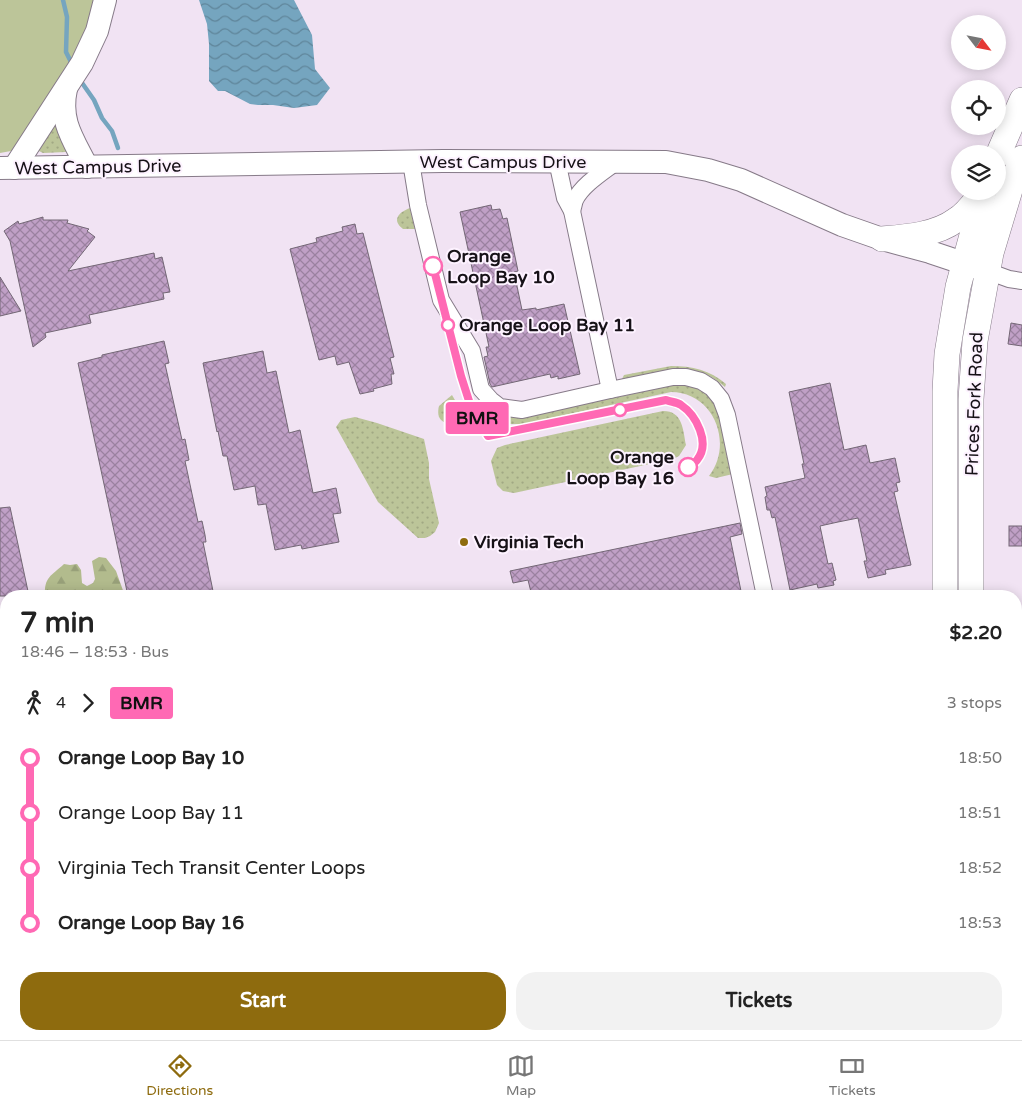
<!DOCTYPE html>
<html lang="en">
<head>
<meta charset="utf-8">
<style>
  body { margin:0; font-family:"Varela Round",sans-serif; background:#f2f2f2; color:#222; height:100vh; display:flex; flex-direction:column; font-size:19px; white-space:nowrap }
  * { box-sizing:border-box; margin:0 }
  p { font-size:16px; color:#767676 }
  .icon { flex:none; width:28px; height:28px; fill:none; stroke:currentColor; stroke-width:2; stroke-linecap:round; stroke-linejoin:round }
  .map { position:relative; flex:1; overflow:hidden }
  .drawer { position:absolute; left:0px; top:590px; width:1022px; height:450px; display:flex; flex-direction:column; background:#fff; border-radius:20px 20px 0 0; box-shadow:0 2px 12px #0003 }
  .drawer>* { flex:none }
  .badge { padding:0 10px; border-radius:4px; font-size:18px; line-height:32px }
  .needle { width:32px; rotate:122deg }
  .tools { position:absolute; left:951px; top:15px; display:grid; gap:10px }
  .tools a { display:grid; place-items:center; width:55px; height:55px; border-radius:50%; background:#fff; box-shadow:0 2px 12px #0003; font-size:25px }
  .map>.badge { position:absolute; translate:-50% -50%; box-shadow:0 0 0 2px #fff }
  .legs { display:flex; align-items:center; gap:8px; height:55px; padding:0 20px; font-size:16px }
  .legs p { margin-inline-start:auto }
  .headline { display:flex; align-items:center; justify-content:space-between; height:85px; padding:0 20px }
  h1 { font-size:28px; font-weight:700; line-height:38px }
  .action { display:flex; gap:10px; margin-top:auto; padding:10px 20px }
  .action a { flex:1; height:58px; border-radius:20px; background:#8e6b0e; color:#fff; font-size:20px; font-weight:700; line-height:58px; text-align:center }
  .action a+a { background:#f2f2f2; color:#222 }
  ul { padding:0 20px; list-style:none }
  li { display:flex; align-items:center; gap:18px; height:55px; font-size:19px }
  li i { display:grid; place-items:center; width:8px; height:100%; margin:0 6px; background:currentColor }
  li i::after { content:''; width:12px; height:12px; margin:-6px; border:4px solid; border-radius:50%; background:#fff }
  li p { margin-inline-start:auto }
  li:first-child i { background:linear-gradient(#0000 50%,currentColor 0) }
  li:last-child i { background:linear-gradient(currentColor 50%,#0000 0) }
  .dock { display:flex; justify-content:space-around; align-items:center; height:70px; border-top:1px solid #e0e0e0; background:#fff; font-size:14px; color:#767676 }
  .dock a { display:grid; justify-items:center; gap:2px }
  .dock .current { color:#8e6b0e }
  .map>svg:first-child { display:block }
  .grass { fill:url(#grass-dots) }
  .forest { fill:url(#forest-firs) }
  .green { fill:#bcc599 }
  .water { fill:url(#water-waves) }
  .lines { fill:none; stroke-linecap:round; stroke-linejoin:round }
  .stream { stroke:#75a5bf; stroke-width:4.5 }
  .building { fill:url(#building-cross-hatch); stroke:#736775 }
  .street-casing { stroke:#867a88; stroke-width:18 }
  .secondary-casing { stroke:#867a88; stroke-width:24 }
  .primary-casing { stroke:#867a88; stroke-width:26 }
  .street { stroke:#fff; stroke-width:16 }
  .secondary { stroke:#fff; stroke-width:22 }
  .primary { stroke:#fff; stroke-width:25 }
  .line-1-casing { stroke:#fff; stroke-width:11 }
  .line-1 { stroke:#ff69b4; stroke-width:8 }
  .stop-1-dot { fill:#fff; stroke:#ff69b4; stroke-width:2.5 }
  .poi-dot { fill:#8e6b0e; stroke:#fdf2ff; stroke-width:2 }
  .labels { text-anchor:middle; stroke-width:4; stroke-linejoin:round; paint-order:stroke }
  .street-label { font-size:18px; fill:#161117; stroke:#fdf2ff }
  .stop-label { font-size:18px; font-weight:bold; fill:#161117; stroke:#fdf2ff; text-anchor:start }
  .poi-label { font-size:18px; font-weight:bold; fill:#161117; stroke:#fdf2ff; text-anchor:start }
</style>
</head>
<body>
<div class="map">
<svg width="1022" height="1040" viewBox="0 0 1022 1040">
  <defs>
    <pattern id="grass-dots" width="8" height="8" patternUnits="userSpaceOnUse" patternTransform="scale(1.25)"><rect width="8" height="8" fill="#bcc599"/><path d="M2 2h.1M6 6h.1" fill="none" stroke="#a1a883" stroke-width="1.8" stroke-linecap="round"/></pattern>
    <pattern id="forest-firs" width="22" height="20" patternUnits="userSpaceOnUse" patternTransform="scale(1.25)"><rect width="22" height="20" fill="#b2bb8d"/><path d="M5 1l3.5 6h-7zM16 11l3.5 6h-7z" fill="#98a079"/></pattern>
    <pattern id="water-waves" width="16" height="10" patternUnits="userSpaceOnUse" patternTransform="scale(1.25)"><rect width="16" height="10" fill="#75a5bf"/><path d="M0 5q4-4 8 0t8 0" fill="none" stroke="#5f859a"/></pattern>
    <pattern id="building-cross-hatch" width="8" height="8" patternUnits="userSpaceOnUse" patternTransform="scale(1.25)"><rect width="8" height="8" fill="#c0a0c6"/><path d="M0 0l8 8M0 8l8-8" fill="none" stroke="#9b81a0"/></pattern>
  </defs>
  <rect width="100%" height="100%" fill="#f1e3f3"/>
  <g class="grass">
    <path d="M57 124 68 149 66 152 43 153 39 151 38 149 53 126Z"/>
    <path d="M410 208 415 229H403C391 220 399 212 410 208Z"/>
    <path d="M671 366C692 366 710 370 726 384L725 387C697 363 678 368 645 375 637 377 629 380 622 379L624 375Z"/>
    <path d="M675 385C693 385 706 389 717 405L733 474 716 478 709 476C734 444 714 392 671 392L523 424H510L498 420 501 413 604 397 609 399Z"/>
    <path d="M452 395 459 407 461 423C447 425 435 423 439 406Z"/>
    <path d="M663 411C683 411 683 430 686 445L679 456 673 459 514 493 503 491 497 485 491 461 497 448 505 445Z"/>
    <path d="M355 417 377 423 424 439 429 463V479L439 523 435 532 430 536 425 538H418L378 502 336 427 341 420Z"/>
    <path d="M575 1034H623L624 1040H576Z"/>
  </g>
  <path class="forest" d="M99 557 106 558 116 571 125 596H45C44 577 51 576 64 564L70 565 77 564 81 570 82 583 87 586 93 583 95 579 92 561Z"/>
  <path class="green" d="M0 0H96C83 55 47 101 16 148L11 151 0 153Z"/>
  <path class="water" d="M199 0H294L312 35 315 69 330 88 317 105 294 108 273 105H258L250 104 225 91H218L209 81V44L207 24Z"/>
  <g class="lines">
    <g class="stream">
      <path d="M63 0 67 17 66 52 72 64"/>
      <path d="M80 80 94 100 102 118 112 131 118 148"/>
    </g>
  </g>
  <g class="building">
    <path d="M491 205 492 210 500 209 503 219 507 218 518 271 514 272 522 310 536 308V310L564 304 580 374 558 379V376L551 378 550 374 492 387 490 384 484 357 488 356 486 347H489L460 212Z"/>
    <path d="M43 217V220H68L67 223 89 229 87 231 95 237 68 271 154 253 155 259 162 257 170 292 163 293 164 299 89 315 91 323 45 333 46 337 33 347 10 241 4 231 18 221 19 224Z"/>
    <path d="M355 224 357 234 363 233 394 357 390 358 394 374H391L392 384 373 389 374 391 360 394 349 362 337 365 335 356 319 360 290 249 317 242 316 238 343 231 342 227Z"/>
    <path d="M0 277 21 311 0 316Z"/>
    <path d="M1011 323 1022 325V346L1008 344Z"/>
    <path d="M164 341 169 363 165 364 182 440 185 439 189 460 185 461 198 522 202 521 205 535 206 542H203L214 596H128L78 363 102 357V355Z"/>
    <path d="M263 351 267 373 276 371 289 433 300 430 313 493 336 488 341 513 333 514 339 542 302 549 301 545 275 550 266 504 258 505 255 486 234 490 227 456H223L218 431 217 432 203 363Z"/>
    <path d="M830 383 844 450 866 445 870 463 895 458 900 482 896 483 898 491 894 492 911 565 885 570 886 574 868 578 864 561H867L858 518 838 522 820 526 828 564 832 563 836 580 833 581 834 585 818 588 817 584 790 590 775 517 772 518 770 510H767L765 497 767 496 765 487 805 478 802 464H804L789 392Z"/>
    <path d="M10 507 29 596H0V508Z"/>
    <path d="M740 523 742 534 730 537 742 596H532L528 580 513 583 510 571Z"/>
    <rect x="1009" y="526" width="13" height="20"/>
  </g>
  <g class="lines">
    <defs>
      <g id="street">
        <path d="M557 161 565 198 572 211 610 390"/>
        <path d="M411 162 418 205 441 300 472 351 481 389 491 400 500 407 522 410 610 390 673 377H686L701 381 712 388 721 399 727 415 765 596"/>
        <path d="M572 211C573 208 574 203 575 200 582 185 603 172 616 162"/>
        <path d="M987 271 1009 279 1022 281"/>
        <path d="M1016 739H1022"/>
      </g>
      <g id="secondary">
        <path d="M66 89C59 121 73 139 87 167"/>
        <path d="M0 168 443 161 666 162 708 170 741 180 842 225 882 239 930 252 981 269"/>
        <path d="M14 168 82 63 97 31 105 0"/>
      </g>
      <g id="primary">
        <path d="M998 155 1022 100"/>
        <path d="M882 239C906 237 936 235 956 220 966 214 973 204 980 195"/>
        <path d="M945 596V391L947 354 958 287 984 191"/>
        <path d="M971 596V399L975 341 991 253 1012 183 1022 158"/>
        <path d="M971 1034V1040"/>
        <path d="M938 1040 940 1034"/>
      </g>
    </defs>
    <use href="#street" class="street-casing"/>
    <use href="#secondary" class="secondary-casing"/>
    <use href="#primary" class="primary-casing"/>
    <use href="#street" class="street"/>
    <use href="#secondary" class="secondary"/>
    <use href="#primary" class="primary"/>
  </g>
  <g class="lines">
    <defs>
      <path id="line-1" d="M433 266 461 376 470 404 488 436 666 400C671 402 677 402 681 405 696 415 711 443 697 460 695 463 691 465 688 467"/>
    </defs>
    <use href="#line-1" class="line-1-casing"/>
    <use href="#line-1" class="line-1"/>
  </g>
  <g class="stop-1-dot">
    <circle cx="433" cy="266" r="9"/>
    <circle cx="448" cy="325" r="6"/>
    <circle cx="620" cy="410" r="6"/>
    <circle cx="688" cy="467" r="9"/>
  </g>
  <circle class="poi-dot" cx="464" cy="542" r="5"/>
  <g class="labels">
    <g class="street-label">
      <text x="503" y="168">West Campus Drive</text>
      <text transform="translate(98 167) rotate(-1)" y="6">West Campus Drive</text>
      <text transform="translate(974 404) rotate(-88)" y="6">Prices Fork Road</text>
    </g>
    <g class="stop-label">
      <text x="447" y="262">Orange<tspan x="447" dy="21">Loop Bay 10</tspan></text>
      <text x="459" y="331">Orange Loop Bay 11</text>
      <text x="674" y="463" text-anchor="end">Orange<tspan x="674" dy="21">Loop Bay 16</tspan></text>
    </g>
    <g class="poi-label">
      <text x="474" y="548">Virginia Tech</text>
    </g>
  </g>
</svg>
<div class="tools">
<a><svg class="needle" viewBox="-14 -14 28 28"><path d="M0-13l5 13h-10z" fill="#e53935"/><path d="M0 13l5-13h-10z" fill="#767676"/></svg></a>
<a><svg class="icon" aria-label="locate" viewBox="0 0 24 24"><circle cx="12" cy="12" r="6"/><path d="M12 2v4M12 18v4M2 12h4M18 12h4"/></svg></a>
<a><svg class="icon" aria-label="layers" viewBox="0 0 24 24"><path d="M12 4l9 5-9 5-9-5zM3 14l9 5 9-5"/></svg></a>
</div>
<b class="badge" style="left:477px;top:418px;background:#ff69b4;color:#111">BMR</b>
<section class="drawer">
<div class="headline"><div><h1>7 min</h1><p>18:46 – 18:53 · Bus</p></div><b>$2.20</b></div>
<div class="legs"><svg class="icon" aria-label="walk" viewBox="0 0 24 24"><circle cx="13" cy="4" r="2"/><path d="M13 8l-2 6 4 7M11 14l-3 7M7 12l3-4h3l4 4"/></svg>4<svg class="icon" aria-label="forward" viewBox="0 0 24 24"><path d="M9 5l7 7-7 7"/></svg><b class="badge" style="background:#ff69b4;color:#111">BMR</b><p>3 stops</p></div>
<ul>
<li><i style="color:#ff69b4"></i><b>Orange Loop Bay 10</b><p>18:50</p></li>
<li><i style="color:#ff69b4"></i><span>Orange Loop Bay 11</span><p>18:51</p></li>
<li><i style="color:#ff69b4"></i><span>Virginia Tech Transit Center Loops</span><p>18:52</p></li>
<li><i style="color:#ff69b4"></i><b>Orange Loop Bay 16</b><p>18:53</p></li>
</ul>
<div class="action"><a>Start</a><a>Tickets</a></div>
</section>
</div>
<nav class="dock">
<a class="current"><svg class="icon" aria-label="directions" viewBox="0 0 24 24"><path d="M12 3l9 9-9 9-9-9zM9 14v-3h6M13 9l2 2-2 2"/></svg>Directions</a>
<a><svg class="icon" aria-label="map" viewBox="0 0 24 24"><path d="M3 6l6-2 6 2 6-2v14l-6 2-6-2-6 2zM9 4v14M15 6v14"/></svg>Map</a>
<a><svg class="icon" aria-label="tickets" viewBox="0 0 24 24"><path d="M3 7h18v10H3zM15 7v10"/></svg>Tickets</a>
</nav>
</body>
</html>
